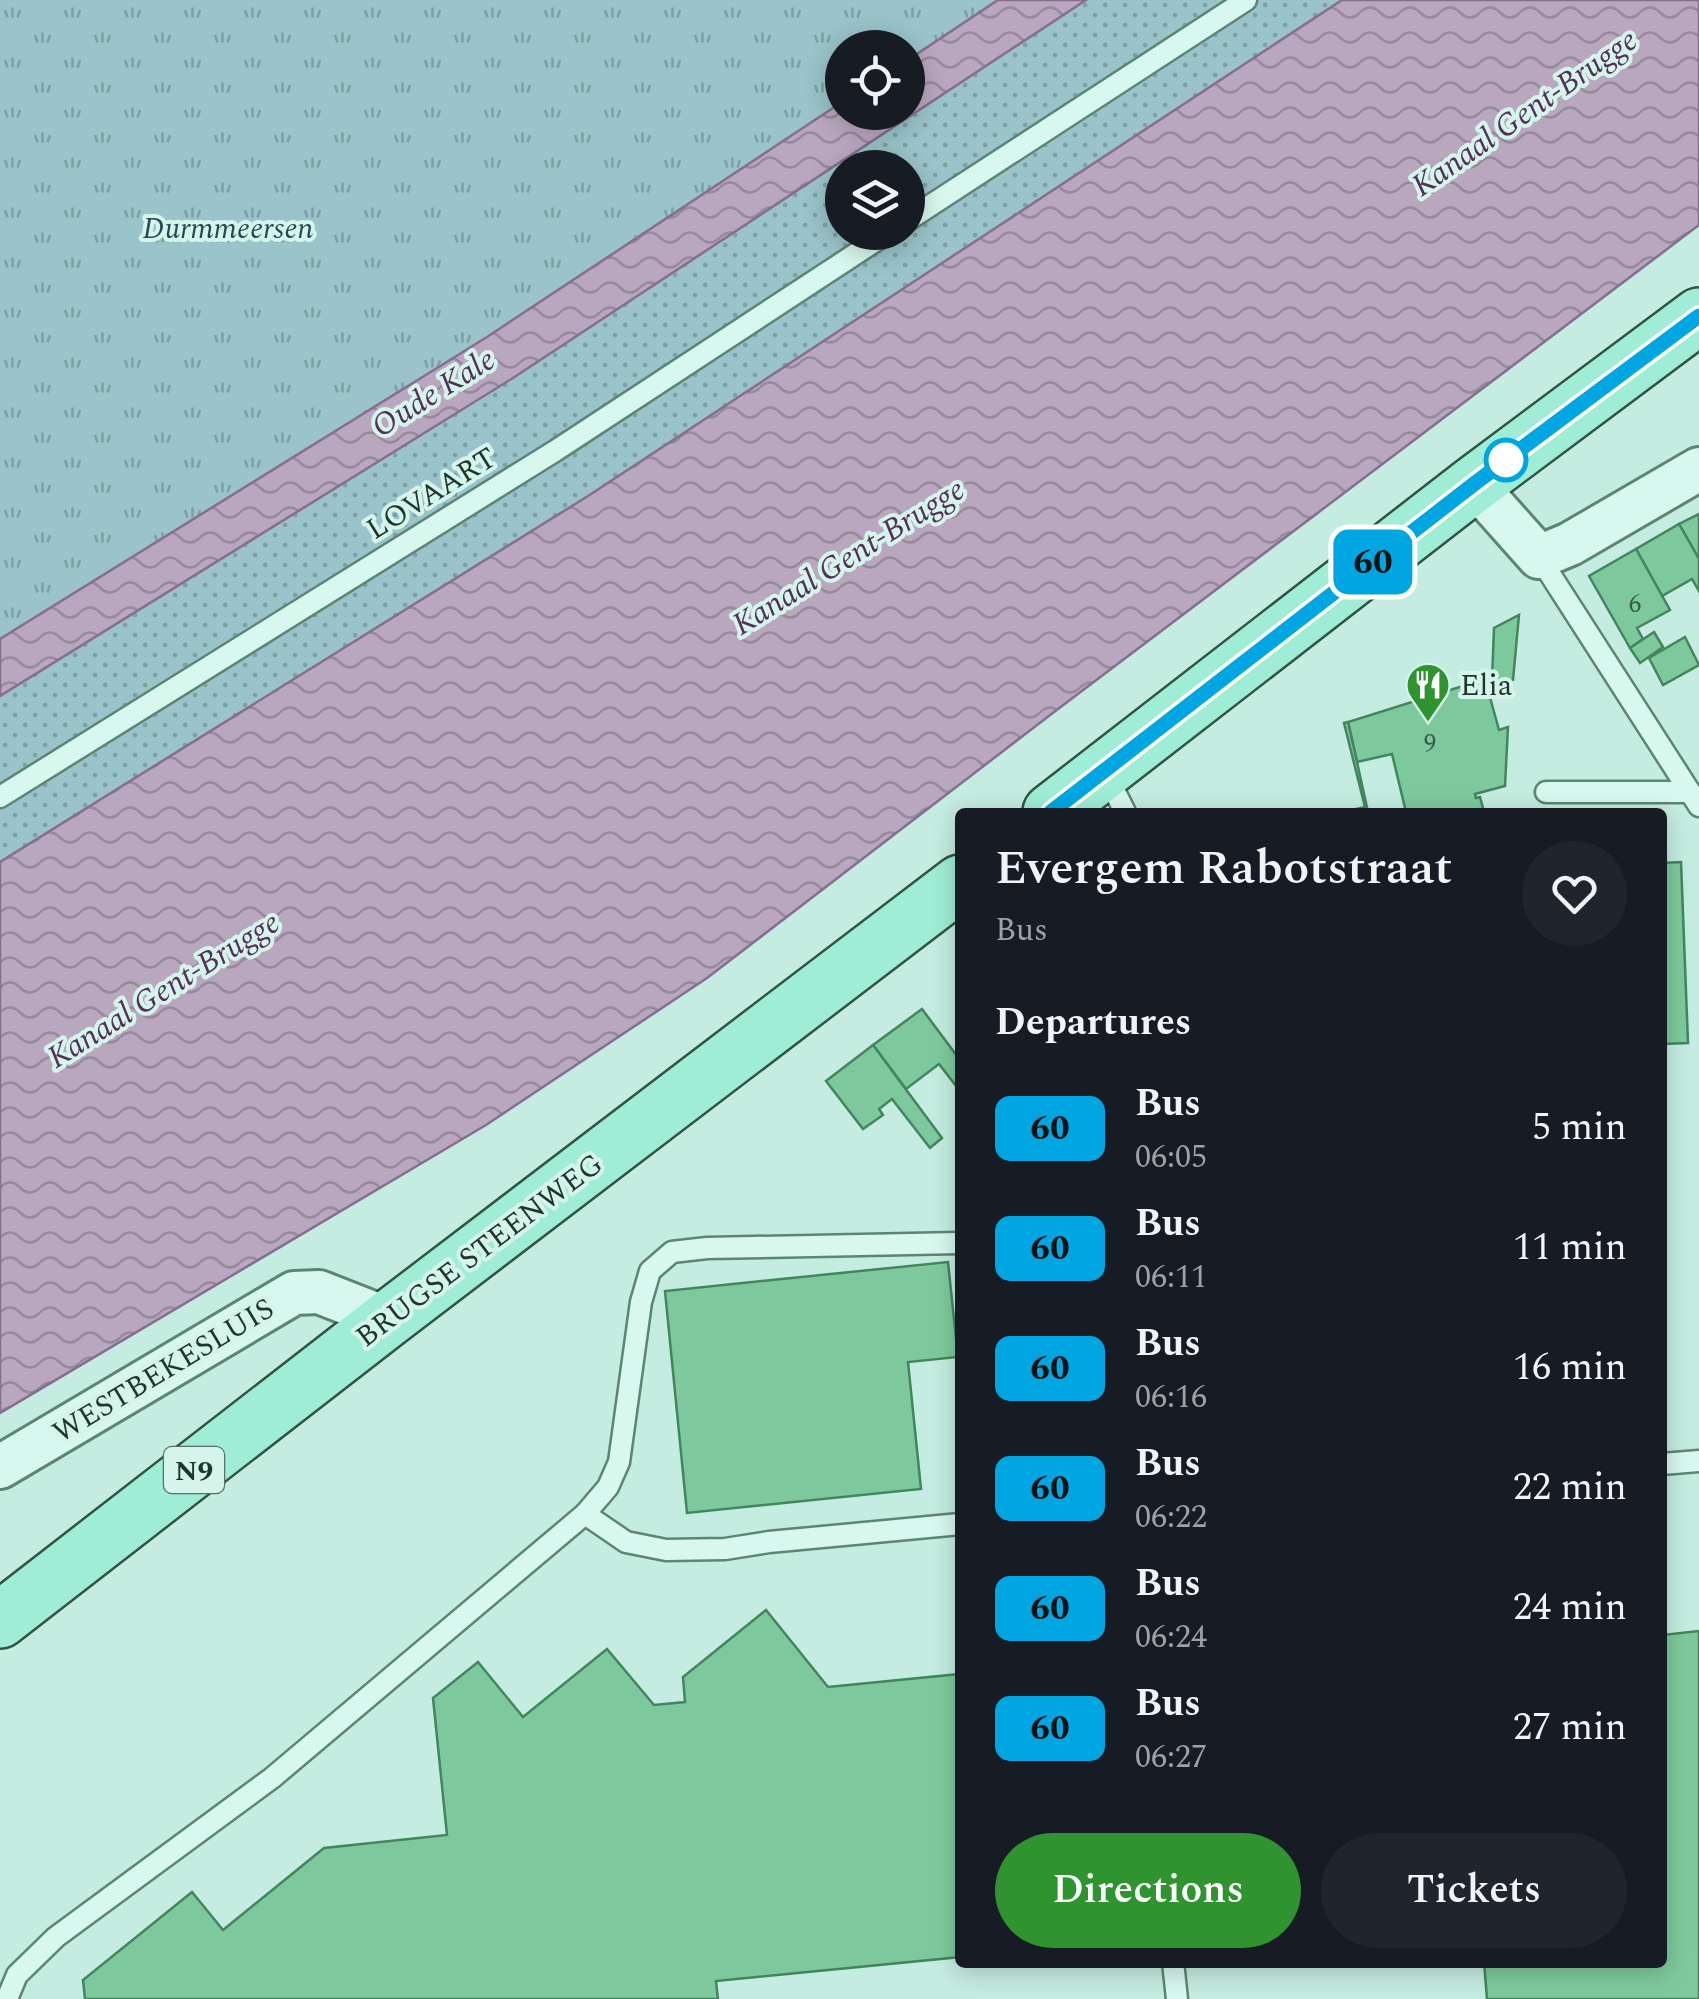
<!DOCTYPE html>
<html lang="en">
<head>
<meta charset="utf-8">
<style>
  body { margin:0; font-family:Spectral,serif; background:#20242c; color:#f1f3f6; height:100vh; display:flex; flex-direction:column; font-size:38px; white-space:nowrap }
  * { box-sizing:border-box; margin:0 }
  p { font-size:32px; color:#9ea1a6 }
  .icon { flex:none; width:55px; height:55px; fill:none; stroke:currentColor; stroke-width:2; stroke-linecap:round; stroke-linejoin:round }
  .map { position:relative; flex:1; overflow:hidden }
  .details { position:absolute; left:955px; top:808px; width:712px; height:1160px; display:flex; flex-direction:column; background:#171b24; border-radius:10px; box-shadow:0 5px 25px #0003 }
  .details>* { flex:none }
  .badge { padding:0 20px; border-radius:15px; font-size:35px; line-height:65px }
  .controls { position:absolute; left:825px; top:30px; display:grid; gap:20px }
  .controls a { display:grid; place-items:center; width:100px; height:100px; border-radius:50%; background:#171b24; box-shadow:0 5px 25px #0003; font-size:50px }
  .map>.badge { position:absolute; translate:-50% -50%; box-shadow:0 0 0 5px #fff }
  h2 { padding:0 40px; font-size:38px; line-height:90px }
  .round { display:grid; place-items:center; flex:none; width:105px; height:105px; border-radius:52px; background:#20242c }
  .overview { display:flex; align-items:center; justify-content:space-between; height:170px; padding:0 40px }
  h1 { font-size:48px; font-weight:600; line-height:75px }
  .primary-button { display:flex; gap:20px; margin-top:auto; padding:20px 40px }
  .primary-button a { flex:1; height:115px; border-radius:60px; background:#2f932f; color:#fff; font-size:40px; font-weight:600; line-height:115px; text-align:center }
  .primary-button a+a { background:#20242c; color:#f1f3f6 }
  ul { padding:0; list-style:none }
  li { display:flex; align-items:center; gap:30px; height:120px; padding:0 40px }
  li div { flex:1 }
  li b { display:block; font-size:38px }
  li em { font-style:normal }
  li .badge { min-width:110px; font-weight:700; text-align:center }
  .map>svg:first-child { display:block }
  .grass { fill:url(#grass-dots); fill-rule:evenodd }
  .park { fill:url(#park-tufts) }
  .water { fill:url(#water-waves); stroke:#866e8e; stroke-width:2.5 }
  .building { fill:#7dc99d; stroke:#43855e; stroke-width:2.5 }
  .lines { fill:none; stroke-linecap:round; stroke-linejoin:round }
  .lane-casing { stroke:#5c8673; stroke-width:25 }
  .street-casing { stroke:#5c8673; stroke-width:48 }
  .primary-casing { stroke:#305541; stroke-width:60 }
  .lane { stroke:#d8f7ee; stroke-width:20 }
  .street { stroke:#d8f7ee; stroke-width:42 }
  .primary { stroke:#9fedd6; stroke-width:55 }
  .line-casing { stroke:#fff; stroke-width:22 }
  .line { stroke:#00a6e2; stroke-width:15 }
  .stop-dot { fill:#fff; stroke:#00a6e2; stroke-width:5 }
  .labels { text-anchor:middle; stroke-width:8; stroke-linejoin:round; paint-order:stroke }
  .number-label { font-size:25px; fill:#365c48 }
  .shield { fill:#d5f4eb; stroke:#567065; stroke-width:2.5 }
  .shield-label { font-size:28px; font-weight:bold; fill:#1f372b }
  .park-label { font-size:30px; font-style:italic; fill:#274753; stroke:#d5f4eb }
  .street-label { font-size:30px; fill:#1f372b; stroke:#d5f4eb }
  .poi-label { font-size:30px; fill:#1f372b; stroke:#d5f4eb; text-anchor:start }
  .water-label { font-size:32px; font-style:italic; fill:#542f56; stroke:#d5f4eb }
</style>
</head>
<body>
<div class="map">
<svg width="1699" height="1999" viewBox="0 0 1699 1999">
  <defs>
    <pattern id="grass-dots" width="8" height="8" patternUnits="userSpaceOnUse" patternTransform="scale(2.5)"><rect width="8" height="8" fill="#9ac4ca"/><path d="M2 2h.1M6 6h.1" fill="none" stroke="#7da0a4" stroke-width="1.8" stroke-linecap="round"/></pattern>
    <pattern id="park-tufts" width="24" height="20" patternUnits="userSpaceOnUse" patternTransform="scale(2.5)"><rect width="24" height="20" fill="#9ac4ca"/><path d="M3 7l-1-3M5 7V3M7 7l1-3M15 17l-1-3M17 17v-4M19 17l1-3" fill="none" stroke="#7da0a4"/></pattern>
    <pattern id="water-waves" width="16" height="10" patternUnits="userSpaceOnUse" patternTransform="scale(2.5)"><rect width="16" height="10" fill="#b9a7c0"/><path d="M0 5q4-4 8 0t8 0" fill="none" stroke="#96899c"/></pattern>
  </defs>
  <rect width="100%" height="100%" fill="#c5ece1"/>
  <path class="grass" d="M1086 0H1342L588 496 0 862V696L513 378ZM842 168H908V232H842Z"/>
  <path class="park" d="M0 0H998L908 60V48H842V102L487 337 0 639Z"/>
  <g class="water">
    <path d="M998 0H1086L513 378 0 696V639L487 337 842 102V112H908V60Z"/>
    <path d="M1342 0H1699V225L1058 709 707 978 486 1125 0 1413V862L588 496Z"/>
  </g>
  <g class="building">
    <path d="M1699 514V559L1679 524Z"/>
    <path d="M1679 524 1699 559V591L1692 579 1662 596 1636 549Z"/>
    <path d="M1636 549 1670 610 1637 628 1643 639 1630 648 1589 576Z"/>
    <path d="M1519 615 1513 680H1492L1494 628Z"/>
    <path d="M1654 632 1663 647 1640 663 1630 648Z"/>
    <path d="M1685 637 1699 665 1663 685 1649 658Z"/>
    <path d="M1485 679 1499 730 1508 727 1505 786 1475 794 1476 798 1480 797 1484 812H1406L1392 754 1357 762 1348 722Z"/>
    <path d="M1348 722 1357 762 1368 812H1343L1365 807 1344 723Z"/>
    <path d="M1681 862 1688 1043 1662 1044V863Z"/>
    <path d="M922 1009 960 1060V1091L939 1064 906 1089 873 1045Z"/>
    <path d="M873 1045 942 1138 930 1148 892 1099 879 1109 883 1115 863 1129 826 1081Z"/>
    <path d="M948 1262 958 1357 908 1362 921 1489 687 1513 665 1291Z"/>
    <path d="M766 1610 828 1687 960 1674V1957L716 1981 718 1999H85L83 1980 192 1892 223 1930 324 1848 447 1835 433 1698 478 1662 523 1717 607 1649 654 1705 685 1702 683 1677Z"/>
    <path d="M1699 1631V1999H1487L1484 1962H1662V1635Z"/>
  </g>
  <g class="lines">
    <defs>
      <g id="lane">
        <path d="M908 220 1246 0"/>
        <path d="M1539 557 1699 806"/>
        <path d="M1106 774 1125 812"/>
        <path d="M1546 792H1690"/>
        <path d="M0 797 555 451 889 232"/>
        <path d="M1662 1464 1699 1461"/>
        <path d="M585 1514 608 1487 619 1462 641 1302 650 1271 672 1252 707 1248 960 1243"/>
        <path d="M1173 1962 1177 1999"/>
        <path d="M7 1999 17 1975 56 1937 272 1778 585 1514 626 1542 666 1550 725 1549 769 1542 960 1524"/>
      </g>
      <g id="street">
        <path d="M1474 484 1539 557 1570 544 1699 469"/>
        <path d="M0 1467 294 1293 319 1292 388 1319"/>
      </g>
      <g id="primary">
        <path d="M1051 812 1474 484 1699 316"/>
        <path d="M0 1620 388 1319 960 883"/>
      </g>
    </defs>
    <use href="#lane" class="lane-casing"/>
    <use href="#street" class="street-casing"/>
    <use href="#primary" class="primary-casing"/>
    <use href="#lane" class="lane"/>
    <use href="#street" class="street"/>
    <use href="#primary" class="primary"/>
  </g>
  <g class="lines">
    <defs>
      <path id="line" d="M1051 812 1474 484 1699 316"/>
    </defs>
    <use href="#line" class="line-casing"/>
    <use href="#line" class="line"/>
  </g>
  <defs>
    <symbol id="restaurant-pin" viewBox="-11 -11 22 30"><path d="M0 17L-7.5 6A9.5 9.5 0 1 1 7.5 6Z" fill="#2f932f" stroke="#d5f4eb"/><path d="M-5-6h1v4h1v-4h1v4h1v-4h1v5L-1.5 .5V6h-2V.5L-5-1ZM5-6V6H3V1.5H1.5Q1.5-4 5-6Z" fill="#fff"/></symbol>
  </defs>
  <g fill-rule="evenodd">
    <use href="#restaurant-pin" x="1403" y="660" width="50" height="68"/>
  </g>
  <circle class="stop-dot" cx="1506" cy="460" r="20"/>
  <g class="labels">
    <g class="number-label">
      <text x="1635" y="612">6</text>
      <text x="1430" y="751">9</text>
    </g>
    <rect class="shield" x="164" y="1447" width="60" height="46" rx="8"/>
    <g class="shield-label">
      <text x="194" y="1480">N9</text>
    </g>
    <g class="park-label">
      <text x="228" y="238">Durmmeersen</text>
    </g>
    <g class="street-label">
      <text transform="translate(431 493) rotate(-32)" y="10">LOVAART</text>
      <text transform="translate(479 1250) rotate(-37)" y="10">BRUGSE STEENWEG</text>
      <text transform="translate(163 1370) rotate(-31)" y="10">WESTBEKESLUIS</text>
    </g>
    <g class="poi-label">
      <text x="1460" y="695">Elia</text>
    </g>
    <g class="water-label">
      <text transform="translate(1524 112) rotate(-35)" y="11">Kanaal Gent-Brugge</text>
      <text transform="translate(433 392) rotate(-32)" y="11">Oude Kale</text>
      <text transform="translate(848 556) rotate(-32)" y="11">Kanaal Gent-Brugge</text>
      <text transform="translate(163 989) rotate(-32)" y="11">Kanaal Gent-Brugge</text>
    </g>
  </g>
</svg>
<div class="controls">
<a><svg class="icon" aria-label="locate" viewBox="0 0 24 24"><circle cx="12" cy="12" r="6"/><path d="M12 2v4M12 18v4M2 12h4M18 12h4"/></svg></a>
<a><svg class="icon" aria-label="layers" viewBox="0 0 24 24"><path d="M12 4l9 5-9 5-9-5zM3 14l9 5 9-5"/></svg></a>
</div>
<b class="badge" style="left:1373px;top:562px;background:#00a6e2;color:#111">60</b>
<section class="details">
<div class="overview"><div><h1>Evergem Rabotstraat</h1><p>Bus</p></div><a class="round"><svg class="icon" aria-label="heart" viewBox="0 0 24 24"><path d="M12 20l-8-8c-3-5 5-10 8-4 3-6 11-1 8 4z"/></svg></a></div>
<h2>Departures</h2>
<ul>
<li><span class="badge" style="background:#00a6e2;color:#111">60</span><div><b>Bus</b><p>06:05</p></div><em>5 min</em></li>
<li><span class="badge" style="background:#00a6e2;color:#111">60</span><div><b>Bus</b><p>06:11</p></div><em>11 min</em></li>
<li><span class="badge" style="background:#00a6e2;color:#111">60</span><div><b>Bus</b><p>06:16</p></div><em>16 min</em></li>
<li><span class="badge" style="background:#00a6e2;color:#111">60</span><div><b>Bus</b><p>06:22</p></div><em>22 min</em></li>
<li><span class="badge" style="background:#00a6e2;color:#111">60</span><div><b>Bus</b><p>06:24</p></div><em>24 min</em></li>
<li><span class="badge" style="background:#00a6e2;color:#111">60</span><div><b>Bus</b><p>06:27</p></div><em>27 min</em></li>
</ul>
<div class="primary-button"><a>Directions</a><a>Tickets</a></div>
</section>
</div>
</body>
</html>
